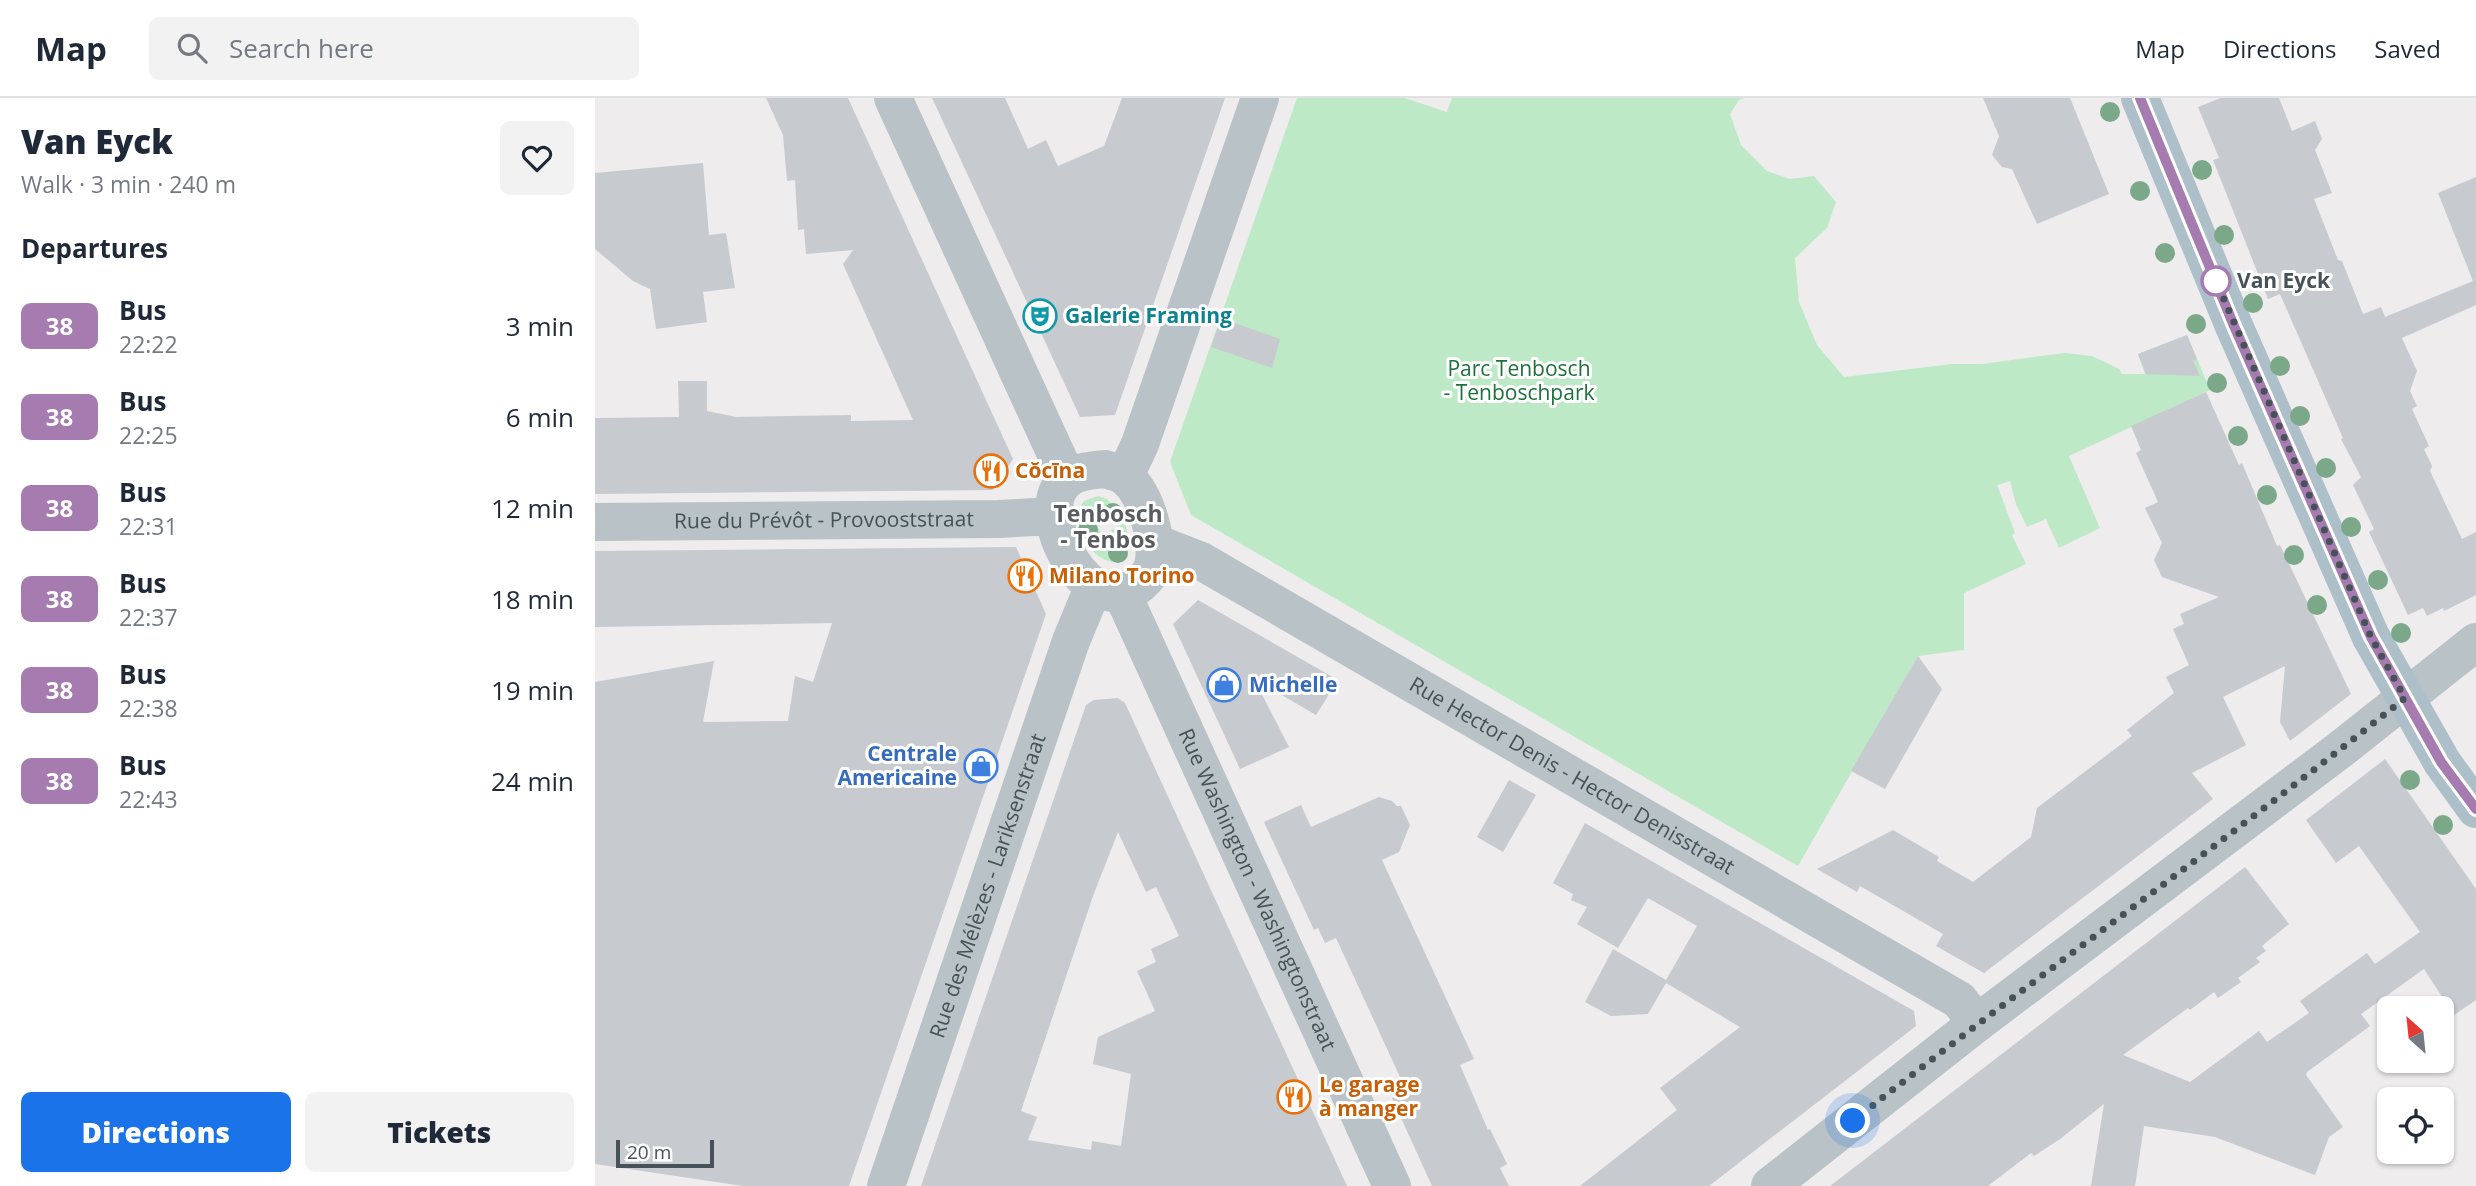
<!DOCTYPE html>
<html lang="en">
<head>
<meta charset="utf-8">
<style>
  body { margin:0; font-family:"Open Sans",sans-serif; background:#f2f2f3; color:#1f2937; height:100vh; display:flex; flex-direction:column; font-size:26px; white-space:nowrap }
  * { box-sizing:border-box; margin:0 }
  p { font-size:23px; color:#747a83 }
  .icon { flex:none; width:38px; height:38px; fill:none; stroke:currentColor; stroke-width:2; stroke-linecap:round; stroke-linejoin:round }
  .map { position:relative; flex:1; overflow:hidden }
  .panel { display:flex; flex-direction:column; background:#fff; width:595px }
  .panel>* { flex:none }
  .badge { padding:0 14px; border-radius:10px; font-size:24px; line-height:46px }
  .needle { width:46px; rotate:333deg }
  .buttons { position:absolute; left:1782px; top:898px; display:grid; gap:14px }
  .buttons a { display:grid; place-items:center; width:77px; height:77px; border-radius:10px; background:#fff; box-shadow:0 2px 5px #0004; font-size:35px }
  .scale { position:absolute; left:21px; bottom:18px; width:98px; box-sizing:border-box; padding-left:7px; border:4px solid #465257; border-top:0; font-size:19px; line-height:24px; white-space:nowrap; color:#465257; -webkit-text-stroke:5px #fff; paint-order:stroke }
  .you { position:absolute; width:35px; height:35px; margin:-18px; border:5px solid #fff; border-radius:50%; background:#1a73e8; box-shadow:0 0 0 10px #1a73e833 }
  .map>.badge { position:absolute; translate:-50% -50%; box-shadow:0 0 0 4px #fff }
  h2 { padding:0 21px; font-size:26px; line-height:63px }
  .round { display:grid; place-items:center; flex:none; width:74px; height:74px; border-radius:10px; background:#f2f2f3 }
  .headline { display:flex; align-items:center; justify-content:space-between; height:119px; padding:0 21px }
  h1 { font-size:33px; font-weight:800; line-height:52px }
  .action { display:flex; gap:14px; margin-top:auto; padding:14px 21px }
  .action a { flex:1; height:80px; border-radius:10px; background:#1a73e8; color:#fff; font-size:28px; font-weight:800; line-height:80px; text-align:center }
  .action a+a { background:#f2f2f3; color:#1f2937 }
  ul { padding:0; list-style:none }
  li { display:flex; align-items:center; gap:21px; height:91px; padding:0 21px }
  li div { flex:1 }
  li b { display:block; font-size:26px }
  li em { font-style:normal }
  li .badge { min-width:77px; font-weight:700; text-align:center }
  header { display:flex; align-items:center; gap:42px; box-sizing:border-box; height:98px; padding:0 35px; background:#fff; border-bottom:2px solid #e0e1e3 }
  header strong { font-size:33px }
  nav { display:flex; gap:38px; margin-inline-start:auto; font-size:24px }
  .search { width:490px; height:63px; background:#f2f2f3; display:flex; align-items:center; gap:18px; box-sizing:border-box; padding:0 24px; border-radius:10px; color:#747a83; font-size:26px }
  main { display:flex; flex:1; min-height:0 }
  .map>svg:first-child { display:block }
  .green { fill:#bde9c7 }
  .building { fill:#c7cace; fill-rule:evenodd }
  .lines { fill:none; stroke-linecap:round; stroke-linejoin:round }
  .minor { stroke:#b8c2c7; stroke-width:38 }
  .major { stroke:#adbfc9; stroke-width:38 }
  .tree { fill:#7ca88a }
  .line-casing { stroke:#fff; stroke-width:16 }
  .line { stroke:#a67cb0; stroke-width:10 }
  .walk { stroke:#465257; stroke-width:7; stroke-dasharray:0 12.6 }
  .stop-dot { fill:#fff; stroke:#a67cb0; stroke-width:3.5 }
  .labels { text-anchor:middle; stroke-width:6; stroke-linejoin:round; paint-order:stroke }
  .stop-label { font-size:21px; font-weight:bold; fill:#465257; stroke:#fff; text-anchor:start }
  .culture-label { font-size:21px; font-weight:bold; fill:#0d838f; stroke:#fff; text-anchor:start }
  .park-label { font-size:21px; fill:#1e713a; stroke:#fff }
  .food-label { font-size:21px; font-weight:bold; fill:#c56008; stroke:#fff; text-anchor:start }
  .street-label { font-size:21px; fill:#465257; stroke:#fff }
  .shop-label { font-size:21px; font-weight:bold; fill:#366cbe; stroke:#fff; text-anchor:start }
  .neighbourhood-label { font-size:23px; font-weight:bold; fill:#595d60; stroke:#fff }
</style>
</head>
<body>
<header>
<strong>Map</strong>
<div class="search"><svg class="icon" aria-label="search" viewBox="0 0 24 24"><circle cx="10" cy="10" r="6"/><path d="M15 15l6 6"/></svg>Search here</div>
<nav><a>Map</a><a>Directions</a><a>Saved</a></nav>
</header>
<main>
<section class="panel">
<div class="headline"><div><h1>Van Eyck</h1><p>Walk · 3 min · 240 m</p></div><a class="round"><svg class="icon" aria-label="heart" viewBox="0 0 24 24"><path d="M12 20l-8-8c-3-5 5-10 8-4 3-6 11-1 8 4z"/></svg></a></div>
<h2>Departures</h2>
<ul>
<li><span class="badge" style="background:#a67cb0;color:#fff">38</span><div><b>Bus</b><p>22:22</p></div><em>3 min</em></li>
<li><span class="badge" style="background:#a67cb0;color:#fff">38</span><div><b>Bus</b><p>22:25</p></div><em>6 min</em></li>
<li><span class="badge" style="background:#a67cb0;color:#fff">38</span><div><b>Bus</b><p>22:31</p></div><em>12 min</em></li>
<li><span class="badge" style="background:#a67cb0;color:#fff">38</span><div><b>Bus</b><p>22:37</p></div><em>18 min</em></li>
<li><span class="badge" style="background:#a67cb0;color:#fff">38</span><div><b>Bus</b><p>22:38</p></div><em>19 min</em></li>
<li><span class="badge" style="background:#a67cb0;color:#fff">38</span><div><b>Bus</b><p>22:43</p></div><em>24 min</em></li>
</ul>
<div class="action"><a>Directions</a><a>Tickets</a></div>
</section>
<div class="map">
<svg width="1881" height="1088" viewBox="0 0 1881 1088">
  <rect width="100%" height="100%" fill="#eeecec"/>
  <g class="green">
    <path d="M702 0H810L852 14 857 0H1149L1144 2 1135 16 1146 47 1172 73 1195 81 1219 78 1241 104 1232 130 1200 160 1204 204 1222 247 1249 279 1357 266H1387L1470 255 1497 258 1524 271 1527 276H1550L1543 256 1592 237 1615 292 1474 358 1505 430 1464 450 1451 421 1432 429 1421 406 1415 383 1402 387 1420 435 1417 437 1431 466 1369 495V552L1323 558 1203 768 596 417 575 364Z"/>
    <path d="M503 398 512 401 526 418 502 427 508 439 517 435 516 432 530 425C535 442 537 456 519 464 494 462 474 424 489 403Z"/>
  </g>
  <g class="building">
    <path d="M171 0H253L418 361 398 392 0 396V320L84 319 83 283H112V313L141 319 256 317V323L318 322 248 166 258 152 211 156 209 131 203 132 200 82 192 83 188 37Z"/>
    <path d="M337 0H410L433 51 451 42 463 68 509 48 527 0H630L520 317 485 319Z"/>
    <path d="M1388 0H1475L1514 96 1442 126 1417 71 1407 69 1397 57 1404 38Z"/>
    <path d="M1626 0H1684L1697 33 1720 23 1727 41 1720 52 1737 95 1719 101 1743 162 1747 163 1768 216 1786 209 1790 219 1878 183 1843 95 1881 79V207L1807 240 1822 273 1815 293 1822 308 1817 311 1834 348 1829 351 1837 368 1835 373 1867 441 1881 434V497L1849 513 1848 510 1832 518 1828 510 1813 517 1774 434 1779 431 1758 387 1766 379 1746 341 1748 340 1685 196 1673 201 1618 62 1624 60 1603 9Z"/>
    <path d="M108 65 114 137 131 135 140 190 108 194 112 224 61 231 55 191 38 183 0 151V75Z"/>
    <path d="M626 220 685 241 677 270 616 249Z"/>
    <path d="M1592 237 1602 261 1598 263 1605 278 1551 276 1543 256Z"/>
    <path d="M1611 294 1644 367 1647 365 1682 448 1685 447 1756 596 1695 643 1685 624 1690 568 1628 599 1651 647 1597 675 1618 701 1389 875 1341 848 1348 836 1265 788 1262 794 1222 771 1298 732 1344 759 1342 763 1378 784 1436 739 1442 710 1537 638 1532 632 1579 595 1571 579 1594 567 1578 531 1589 526 1585 516 1624 499 1567 479 1559 462 1567 445 1550 410 1563 404 1541 355 1546 352 1536 328Z"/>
    <path d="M421 449 451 516 254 1088H148L0 1066V584L119 563 108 624 193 623 200 578 218 584 237 525 0 529V453Z"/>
    <path d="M603 502 743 582 721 617 659 581 694 649 645 671 578 526Z"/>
    <path d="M1323 558 1347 591 1290 691 1256 673Z"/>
    <path d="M523 600 530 605 752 1088H326L491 607 499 602ZM523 734 551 794 561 789 584 838 556 851 561 864 542 873 560 913 503 939 498 966 536 976 526 1048 497 1043 496 1052 433 1042 442 1019 426 1013 498 798Z"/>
    <path d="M1790 661 1881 791V902L1859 917 1829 871 1766 916 1775 928 1712 974 1711 977 1748 1029 1734 1039 1720 1077 1620 1039 1549 1028 1540 1088H1496L1509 1006 1465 1041 1439 1058 1436 1055 1393 1088H1235L1650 769 1694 826 1667 848 1671 853 1661 860 1665 864 1643 880 1646 884 1623 900 1619 894 1595 912 1593 910 1528 957 1595 984 1664 933 1672 944 1714 915 1705 903 1772 855 1780 866 1825 834 1764 748 1741 765 1711 722Z"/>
    <path d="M914 682 941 697 908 754 882 739Z"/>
    <path d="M784 699 797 703 802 708H806L815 727 804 754 787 762 879 961 865 967 893 1032 895 1031 912 1066 905 1070 914 1088H837L797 1000 811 992 741 840 730 845 723 830 719 832 669 724 706 707 716 729Z"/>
    <path d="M990 725 1319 913 1321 928 1114 1088H985L1082 1012 1065 990 1145 929 1071 885 1053 916 1016 918 990 904 1018 851 1071 882 1102 828 1053 800 1023 850 982 826 992 809 976 802 978 796 958 785Z"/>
  </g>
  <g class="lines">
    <g class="minor">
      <path d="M298 0 472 380"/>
      <path d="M510 371C516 373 525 375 530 379 551 395 564 442 558 468 557 473 553 477 550 481 499 538 428 409 474 380 484 373 498 372 510 371Z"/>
      <path d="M530 378 545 346 665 0"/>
      <path id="s1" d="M0 424 403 421 459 418"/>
      <path id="s2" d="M560 445 606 463 1364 902 1382 925"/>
      <path id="s3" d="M527 495 797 1088"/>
      <path id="s4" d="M291 1088 476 543 498 490"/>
      <path d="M1175 1088 1382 925 1746 651 1881 544"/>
    </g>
    <path class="major" d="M1545 0 1639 228 1776 539 1847 664 1881 711"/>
  </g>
  <g class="tree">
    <circle cx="1515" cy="14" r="10"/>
    <circle cx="1607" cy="72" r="10"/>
    <circle cx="1545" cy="93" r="10"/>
    <circle cx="1629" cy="137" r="10"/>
    <circle cx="1570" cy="155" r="10"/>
    <circle cx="1658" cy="205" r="10"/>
    <circle cx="1601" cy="226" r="10"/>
    <circle cx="1685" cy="268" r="10"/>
    <circle cx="1622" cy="285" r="10"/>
    <circle cx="1705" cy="318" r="10"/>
    <circle cx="1643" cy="338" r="10"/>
    <circle cx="1731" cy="370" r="10"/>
    <circle cx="1672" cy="397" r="10"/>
    <circle cx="518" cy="415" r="10"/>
    <circle cx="1756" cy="429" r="10"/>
    <circle cx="493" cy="432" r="10"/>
    <circle cx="523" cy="455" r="10"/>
    <circle cx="1699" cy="457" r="10"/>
    <circle cx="1783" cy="482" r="10"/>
    <circle cx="1722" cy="507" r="10"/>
    <circle cx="1806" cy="535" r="10"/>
    <circle cx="1815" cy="682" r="10"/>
    <circle cx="1848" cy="727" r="10"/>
  </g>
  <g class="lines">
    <defs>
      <path id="line" d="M1545 0 1639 228 1776 539 1846 664 1881 711"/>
    </defs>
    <use href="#line" class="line-casing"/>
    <use href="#line" class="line"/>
    <path class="walk" d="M1258 1023C1440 879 1629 745 1810 600L1776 539 1621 183"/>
  </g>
  <defs>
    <symbol id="theatre-ring" viewBox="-11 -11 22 22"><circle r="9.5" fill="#fff" stroke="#0f9aa8" stroke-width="1.5"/><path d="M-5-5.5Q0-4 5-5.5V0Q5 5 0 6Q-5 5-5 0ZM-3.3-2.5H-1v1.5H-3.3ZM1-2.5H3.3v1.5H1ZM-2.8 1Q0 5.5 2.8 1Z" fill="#0f9aa8"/></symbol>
    <symbol id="restaurant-ring" viewBox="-11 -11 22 22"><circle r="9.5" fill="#fff" stroke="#e8710a" stroke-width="1.5"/><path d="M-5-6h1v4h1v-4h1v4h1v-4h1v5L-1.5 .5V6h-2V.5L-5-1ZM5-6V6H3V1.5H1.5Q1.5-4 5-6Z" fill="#e8710a"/></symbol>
    <symbol id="shop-ring" viewBox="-11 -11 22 22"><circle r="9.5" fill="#fff" stroke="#3f7fe0" stroke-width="1.5"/><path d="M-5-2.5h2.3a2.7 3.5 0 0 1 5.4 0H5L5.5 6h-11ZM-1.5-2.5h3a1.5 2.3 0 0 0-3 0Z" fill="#3f7fe0"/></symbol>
  </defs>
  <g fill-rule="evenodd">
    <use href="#theatre-ring" x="426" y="199" width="38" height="38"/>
    <use href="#restaurant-ring" x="377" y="354" width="38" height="38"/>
    <use href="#restaurant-ring" x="411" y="459" width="38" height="38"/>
    <use href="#shop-ring" x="610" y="568" width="38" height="38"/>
    <use href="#shop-ring" x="367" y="649" width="38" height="38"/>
    <use href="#restaurant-ring" x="680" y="980" width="38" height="38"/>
  </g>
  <circle class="stop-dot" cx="1621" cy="183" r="14"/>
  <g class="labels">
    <g class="stop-label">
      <text x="1642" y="190">Van Eyck</text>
    </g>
    <g class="culture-label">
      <text x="470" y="225">Galerie Framing</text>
    </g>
    <g class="park-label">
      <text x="924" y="278">Parc Tenbosch<tspan x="924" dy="24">- Tenboschpark</tspan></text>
    </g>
    <g class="food-label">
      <text x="420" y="380">Cŏcīna</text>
      <text x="454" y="485">Milano Torino</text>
      <text x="724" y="994">Le garage<tspan x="724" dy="24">à manger</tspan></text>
    </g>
    <g class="street-label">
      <text dy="7" stroke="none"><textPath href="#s1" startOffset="229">Rue du Prévôt - Provooststraat</textPath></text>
      <text dy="7" stroke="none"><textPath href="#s2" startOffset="478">Rue Hector Denis - Hector Denisstraat</textPath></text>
      <text dy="7" stroke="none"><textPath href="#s4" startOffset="317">Rue des Mélèzes - Lariksenstraat</textPath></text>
      <text dy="7" stroke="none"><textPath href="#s3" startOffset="326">Rue Washington - Washingtonstraat</textPath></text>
    </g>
    <g class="shop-label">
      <text x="654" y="594">Michelle</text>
      <text x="362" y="663" text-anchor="end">Centrale<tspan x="362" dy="24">Americaine</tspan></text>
    </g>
    <g class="neighbourhood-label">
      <text x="513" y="424">Tenbosch<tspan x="513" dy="26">- Tenbos</tspan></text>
    </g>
  </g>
</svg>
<div class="buttons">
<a><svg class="needle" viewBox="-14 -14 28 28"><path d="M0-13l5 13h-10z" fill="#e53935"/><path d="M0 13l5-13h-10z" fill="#747a83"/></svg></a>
<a><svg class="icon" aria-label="locate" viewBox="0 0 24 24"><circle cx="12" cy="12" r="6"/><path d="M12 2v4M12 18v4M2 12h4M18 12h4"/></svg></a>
</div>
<div class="scale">20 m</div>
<div class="you" style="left:1258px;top:1023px"></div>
</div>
</main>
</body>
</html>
